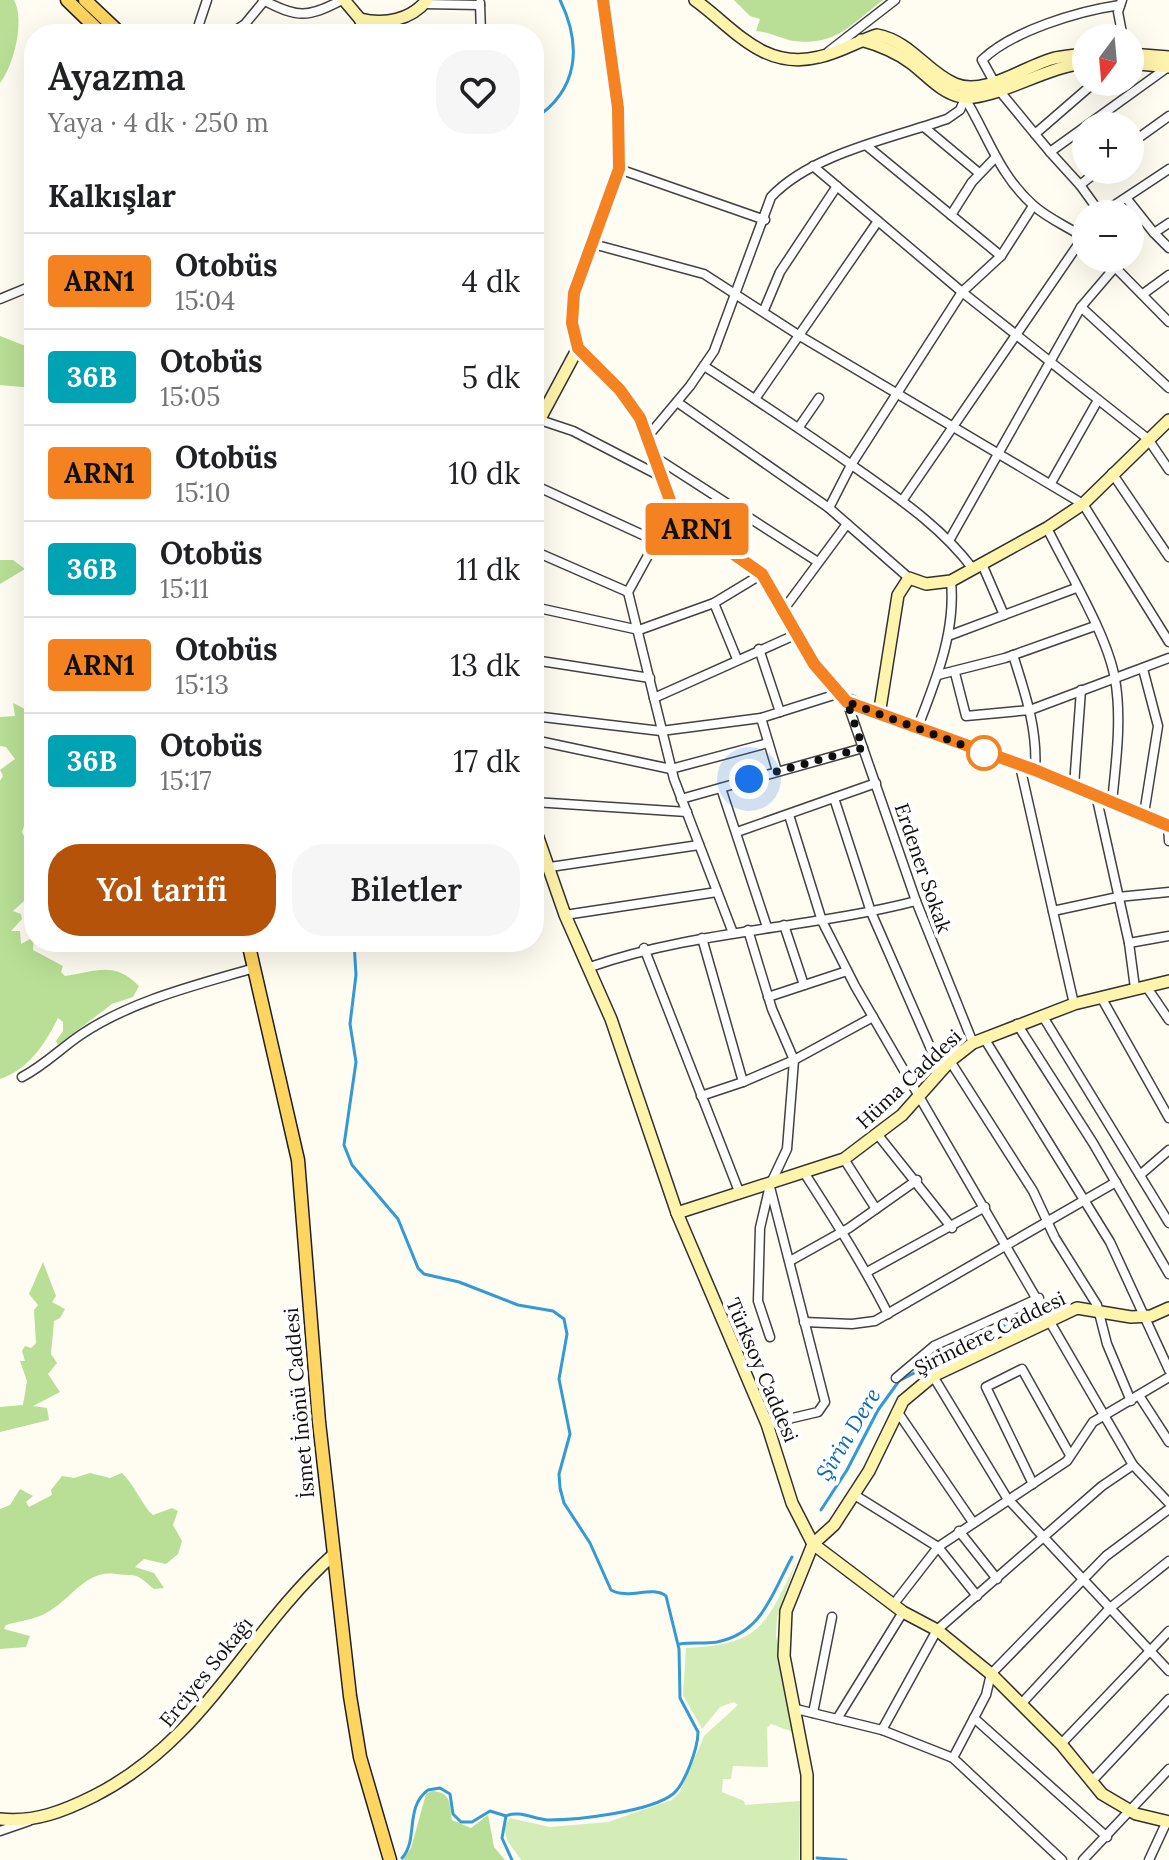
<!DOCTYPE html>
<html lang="tr">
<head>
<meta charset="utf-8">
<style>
  body { margin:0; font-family:Lora,serif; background:#f6f6f6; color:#202124; height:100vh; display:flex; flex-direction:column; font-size:30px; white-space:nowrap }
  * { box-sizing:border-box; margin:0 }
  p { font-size:26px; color:#757577 }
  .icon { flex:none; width:44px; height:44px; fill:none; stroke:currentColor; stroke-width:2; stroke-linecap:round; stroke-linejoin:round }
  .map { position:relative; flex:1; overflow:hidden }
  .side { position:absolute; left:24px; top:24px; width:520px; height:928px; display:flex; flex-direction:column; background:#fff; border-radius:32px; box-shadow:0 8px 32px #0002 }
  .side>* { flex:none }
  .badge { padding:0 16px; border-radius:6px; font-size:28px; line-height:52px }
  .needle { width:52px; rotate:196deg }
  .tools { position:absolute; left:1072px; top:24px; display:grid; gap:16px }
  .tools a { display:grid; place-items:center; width:72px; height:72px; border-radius:50%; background:#fff; box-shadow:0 8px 32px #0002; font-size:40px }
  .you { position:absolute; width:40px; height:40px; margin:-20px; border:6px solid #fff; border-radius:50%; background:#1a73e8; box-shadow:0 0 0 12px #1a73e833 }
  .map>.badge { position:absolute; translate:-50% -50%; box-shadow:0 0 0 4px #fff }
  h2 { padding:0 24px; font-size:30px; line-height:72px }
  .round { display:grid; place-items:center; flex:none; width:84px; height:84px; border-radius:32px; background:#f6f6f6 }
  .head { display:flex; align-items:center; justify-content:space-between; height:136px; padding:0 24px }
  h1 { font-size:38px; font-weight:600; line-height:60px }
  .cta { display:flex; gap:16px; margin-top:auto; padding:16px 24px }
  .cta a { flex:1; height:92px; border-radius:32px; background:#b45309; color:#fff; font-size:32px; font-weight:600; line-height:92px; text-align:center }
  .cta a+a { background:#f6f6f6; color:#202124 }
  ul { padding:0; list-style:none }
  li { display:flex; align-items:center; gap:24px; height:96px; padding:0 24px; border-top:2px solid #e0e0e0 }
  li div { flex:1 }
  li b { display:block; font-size:30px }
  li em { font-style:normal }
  li .badge { min-width:88px; font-weight:700; text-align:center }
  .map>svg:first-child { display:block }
  .green { fill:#d4edb7 }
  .forest { fill:#b8df95 }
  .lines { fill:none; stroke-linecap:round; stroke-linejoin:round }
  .stream { stroke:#3399d7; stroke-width:3 }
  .street-casing { stroke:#424242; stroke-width:11 }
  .secondary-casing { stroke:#313131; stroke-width:14 }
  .primary-casing { stroke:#202020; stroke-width:15 }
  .street { stroke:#fff; stroke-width:8 }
  .secondary { stroke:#fff4ac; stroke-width:11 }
  .primary { stroke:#ffd561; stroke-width:12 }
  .line-casing { stroke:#fff; stroke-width:18 }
  .line { stroke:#f58220; stroke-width:12 }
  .walk { stroke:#0f0f0f; stroke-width:8; stroke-dasharray:0 14.4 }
  .stop-dot { fill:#fff; stroke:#f58220; stroke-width:4 }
  .labels { text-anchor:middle; stroke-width:8; stroke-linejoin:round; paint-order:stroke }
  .street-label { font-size:20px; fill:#0f0f0f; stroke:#fff }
  .water-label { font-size:22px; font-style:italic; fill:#0e6aab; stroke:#fff }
</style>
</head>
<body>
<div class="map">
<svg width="1169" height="1860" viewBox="0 0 1169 1860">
  <rect width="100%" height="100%" fill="#fffcf1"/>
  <path class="green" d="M796 1562 777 1618 776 1636 799 1752 795 1753 793 1732 771 1724 767 1728 768 1767 733 1766 731 1779H723L722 1792 744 1801 745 1805 800 1801 799 1860H521L507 1840 504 1827 510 1818 550 1827 608 1822 672 1800 680 1792 704 1736 738 1705 734 1702 720 1707 702 1729 683 1695 686 1648C761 1645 766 1625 796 1562Z"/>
  <g class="forest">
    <path d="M0 0H14C25 20 14 65 0 83Z"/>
    <path d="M734 0H883C851 24 837 46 794 41 781 39 770 32 756 31L760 19 750 16Z"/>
    <path d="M0 336 23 345 34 343V388L0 385Z"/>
    <path d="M0 560H13L25 569 0 584Z"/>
    <path d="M13 703 29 711 34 707V815L26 820 22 832 34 858V906L24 901 13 911 21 914 22 919 11 931H20L21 944 34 937 33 950 63 966 61 972 65 976C98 971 114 961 139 986L133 997 112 1004 58 1045 56 1041 63 1031V1022L58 1018C45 1044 29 1069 0 1079V781L3 776 0 770 15 759 6 747 0 746V717L15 716Z"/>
    <path d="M43 1262 56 1296 52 1302 65 1309 60 1318 54 1321 51 1354 57 1363 48 1374 60 1392 33 1406 47 1408 49 1420 0 1432V1407L23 1405 27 1381 20 1361H25L22 1351 25 1346 31 1348 36 1343 34 1310 38 1305 29 1294Z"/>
    <path d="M90 1473 110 1478 122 1473C135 1486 144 1508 153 1515L172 1508 178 1511 173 1525 182 1541 178 1554 166 1564 144 1559 135 1567 154 1573 164 1588 154 1589C133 1571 140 1577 116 1574 85 1570 73 1598 48 1612 36 1619 20 1621 6 1625L4 1629 30 1636 26 1647 0 1649V1509L10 1505 20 1489 33 1496 26 1502 29 1507 52 1495 51 1490 62 1476 74 1478Z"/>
    <path d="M432 1791C452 1792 449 1804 452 1820L471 1828 488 1815 494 1847 505 1860H402L411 1848 426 1794Z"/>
  </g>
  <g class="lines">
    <g class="stream">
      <path d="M534 119C579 90 582 45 560 0"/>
      <path d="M354 942 356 975 350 1024 356 1062 344 1145 352 1165 398 1219 418 1268 424 1274 459 1282 518 1305 553 1311 564 1319 567 1334 559 1379 570 1434 559 1474 560 1488 564 1503 590 1543 611 1590C629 1600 652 1585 666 1596L679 1649 680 1698 698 1732C698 1748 685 1784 673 1794 650 1812 577 1820 548 1820 534 1819 518 1810 506 1816L502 1838 512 1860"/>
      <path d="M821 1510 847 1470 878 1410 899 1381 1033 1310"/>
      <path d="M680 1644C692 1642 705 1644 717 1642 763 1633 772 1593 792 1557"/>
      <path d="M402 1858C419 1839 404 1808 428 1790L440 1788 450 1794 453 1814 461 1822H472L490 1811 506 1816"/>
      <path d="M817 1858 846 1860"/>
    </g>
    <defs>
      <g id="street">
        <path d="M263 0C297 18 308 18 342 0"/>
        <path d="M1122 0 1118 12 1123 38"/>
        <path d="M480 3 481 34"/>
        <path d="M424 4 480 5"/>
        <path d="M202 34 199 24 207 0"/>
        <path d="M230 34 245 24 264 1"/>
        <path d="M828 52 895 0"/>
        <path d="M963 95C987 133 998 174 1033 205 1048 219 1069 227 1086 239"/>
        <path d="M924 127 979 173"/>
        <path d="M1035 134 998 89 982 60C1012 31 1078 11 1120 5"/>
        <path d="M1130 144 1169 116"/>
        <path d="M867 146 1001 256"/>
        <path d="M1050 152 1035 134 1095 82"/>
        <path d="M813 166 962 292 1148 439 1169 470"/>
        <path d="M619 169 765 220"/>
        <path d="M1099 170 1080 185 1050 152 1168 67"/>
        <path d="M1080 185 1101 214"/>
        <path d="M1127 199 1154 233 1169 223"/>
        <path d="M1101 214 1169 169"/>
        <path d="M951 215 972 182 994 159"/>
        <path d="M1154 233 1169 248"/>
        <path d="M593 244 704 274 800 336 1083 504 1169 642"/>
        <path d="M1106 258 1169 322"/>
        <path d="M1143 294 1169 275"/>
        <path d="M0 299 34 285"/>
        <path d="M1081 307 1169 388"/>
        <path d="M764 310 780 272 837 186"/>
        <path d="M704 366C758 401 811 436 863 473 904 502 943 529 973 569"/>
        <path d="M755 399 878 221"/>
        <path d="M677 402 829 508 909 578"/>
        <path d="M540 420 573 431 660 476"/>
        <path d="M799 427 819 398"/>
        <path d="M649 435 690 386 714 351 771 197C811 154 892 138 947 119L960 110 965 98"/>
        <path d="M655 457 818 562"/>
        <path d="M1112 473 1169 557"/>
        <path d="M1051 483 1098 400"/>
        <path d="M534 485 656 541"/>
        <path d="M902 501 1086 233"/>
        <path d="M829 508 851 465 962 292 1001 256 1033 206"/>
        <path d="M678 513 656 541 628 592 674 779 733 933"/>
        <path d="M1047 528C1068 571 1107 634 1115 679 1122 718 1116 763 1112 802"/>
        <path d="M950 539 1081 307 1116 266"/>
        <path d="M534 551 628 592"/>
        <path d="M982 564 1004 615"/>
        <path d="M714 603 737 659"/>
        <path d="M534 607 639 630 714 603 762 574"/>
        <path d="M784 609 847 524"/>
        <path d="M948 636 1076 588"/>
        <path d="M759 649 780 712"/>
        <path d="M1013 655C1025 693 1038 730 1035 770"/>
        <path d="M534 660 650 678"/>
        <path d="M1143 669 1158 726 1144 814"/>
        <path d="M955 673 966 716 1030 710 1169 658"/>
        <path d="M938 675 1005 658 1095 626"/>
        <path d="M654 698 797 634"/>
        <path d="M847 702 916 901 973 1043"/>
        <path d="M534 716 661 731 761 718 837 694"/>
        <path d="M761 718 777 771"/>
        <path d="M917 729C935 682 956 633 951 581"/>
        <path d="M534 740 671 769 768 743"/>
        <path d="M1020 766 1074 1004"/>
        <path d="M1074 786 1081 690"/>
        <path d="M721 788 767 927"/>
        <path d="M1096 795 1129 943 1135 988"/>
        <path d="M834 798 871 912 941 1072"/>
        <path d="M681 799 863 748"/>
        <path d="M534 802 687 812"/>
        <path d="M789 815 822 921 855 986 1133 1465 1169 1503"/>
        <path d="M1168 826 1169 841"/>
        <path d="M737 832 876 783"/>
        <path d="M550 867 699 845"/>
        <path d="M1053 911 1118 897 1169 892"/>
        <path d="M565 915 717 892"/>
        <path d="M784 925 804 985"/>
        <path d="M748 930 772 1009 794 1060 787 1149 770 1185 760 1228 758 1301 770 1337"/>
        <path d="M702 938 743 1082 794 1060 873 1017"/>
        <path d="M1129 943 1169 936"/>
        <path d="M644 948 740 1194"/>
        <path d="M590 967C696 930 808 929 916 901"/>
        <path d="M1146 986 1169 1020"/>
        <path d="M768 997 847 971"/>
        <path d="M1101 997 1169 1118"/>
        <path d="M1042 1015 1169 1223"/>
        <path d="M1017 1024 1093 1143 1169 1274"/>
        <path d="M984 1038 1110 1242 1169 1370"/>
        <path d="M950 1061 1033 1191 1055 1238 1097 1305 1107 1344 1131 1401"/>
        <path d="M22 1077C45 1065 61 1048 82 1034 133 1000 197 985 254 968"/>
        <path d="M701 1096 743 1082"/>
        <path d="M878 1135 952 1228"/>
        <path d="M844 1159 876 1209"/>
        <path d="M805 1174C834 1219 864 1266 888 1314"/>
        <path d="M1140 1175 1169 1150"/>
        <path d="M790 1261 849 1228 917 1180"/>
        <path d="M867 1272 985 1207"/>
        <path d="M804 1322 852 1324 875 1321 1116 1182"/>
        <path d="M933 1376 1007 1498 1169 1671"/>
        <path d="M896 1378 934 1346 1039 1298"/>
        <path d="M1140 1397 1169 1442"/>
        <path d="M897 1411 972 1521"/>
        <path d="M767 1424 818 1412 825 1402 770 1187"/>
        <path d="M1033 1484 986 1387 1022 1369 1070 1455"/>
        <path d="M853 1494 938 1547 977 1596"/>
        <path d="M959 1531 997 1579"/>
        <path d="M893 1605 938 1547 1067 1461 1093 1422 1169 1377"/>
        <path d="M1022 1703 1110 1608 1169 1561"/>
        <path d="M796 1709 882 1730 953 1758 1062 1860"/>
        <path d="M813 1713 832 1617"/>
        <path d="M974 1718 1107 1837"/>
        <path d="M837 1719 903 1612"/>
        <path d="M882 1730 937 1630 1102 1486 1133 1465"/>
        <path d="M1061 1744 1169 1631"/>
        <path d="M953 1758 986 1695 991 1674 1106 1556 1169 1509"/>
        <path d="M1091 1782 1169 1699"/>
        <path d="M0 1831 29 1821"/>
        <path d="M1083 1860 1169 1769"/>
        <path d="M1149 1860 1167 1821"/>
      </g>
      <g id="secondary">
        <path d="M344 0 360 19 367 34"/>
        <path d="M695 0C734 28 763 71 819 57 839 53 858 41 877 35 912 42 925 71 955 84 985 97 1026 65 1055 58 1065 56 1076 55 1086 54"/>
        <path d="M360 19C385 25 411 20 427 0"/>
        <path d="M861 40C879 45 896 52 911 63 927 75 941 93 962 97 991 102 1049 65 1086 63"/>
        <path d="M1130 54 1169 57"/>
        <path d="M1130 63 1169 67"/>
        <path d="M578 348 620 390 640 418 660 476 678 513 762 574 814 664 837 694 879 715 1035 770 1169 826"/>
        <path d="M534 430 578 348 572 323 574 293 619 169 618 108 603 0"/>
        <path d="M879 715 898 595 909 578 926 584 951 581 1047 528 1083 504 1169 420"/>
        <path d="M534 826 565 915 611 1019 677 1213 767 1424 792 1503 813 1544 903 1612 937 1630 991 1674 1061 1744 1102 1794 1136 1814 1169 1822"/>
        <path d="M677 1213 844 1159 902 1115 950 1061 973 1043 1074 1004 1169 981"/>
        <path d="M0 1819C34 1823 64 1811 94 1796 206 1739 244 1635 334 1554"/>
        <path d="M807 1860V1775L784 1656 786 1611 813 1544 834 1525 869 1471 903 1401 933 1376 1077 1308 1131 1317 1151 1316 1169 1308"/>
      </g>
      <g id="primary">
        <path d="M67 0 102 34"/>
        <path d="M85 0 121 34"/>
        <path d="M248 942 298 1160 319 1422 350 1696 360 1757 390 1860"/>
      </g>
    </defs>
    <use href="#street" class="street-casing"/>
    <use href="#secondary" class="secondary-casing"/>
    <use href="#primary" class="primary-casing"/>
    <use href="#street" class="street"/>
    <use href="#secondary" class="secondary"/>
    <use href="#primary" class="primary"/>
  </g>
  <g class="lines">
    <defs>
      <path id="line" d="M603 0 618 108 619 169 574 293 572 323 578 348 620 390 640 418 671 503 687 521 762 574 814 664 847 702 1035 770 1169 826"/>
    </defs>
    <use href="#line" class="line-casing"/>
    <use href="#line" class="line"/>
    <path class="walk" d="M749 779 863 748 847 702 984 753"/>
  </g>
  <circle class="stop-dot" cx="984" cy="753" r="16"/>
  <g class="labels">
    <g class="street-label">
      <text transform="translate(923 868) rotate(71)" y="7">Erdener Sokak</text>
      <text transform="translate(909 1079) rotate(-43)" y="7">Hüma Caddesi</text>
      <text transform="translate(990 1333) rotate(-26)" y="7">Şirindere Caddesi</text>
      <text transform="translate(762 1370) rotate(67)" y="7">Türksoy Caddesi</text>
      <text transform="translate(299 1403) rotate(-95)" y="7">İsmet İnönü Caddesi</text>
      <text transform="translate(206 1672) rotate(-51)" y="7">Erciyes Sokağı</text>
    </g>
    <g class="water-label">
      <text transform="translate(848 1434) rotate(-59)" y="8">Şirin Dere</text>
    </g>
  </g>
</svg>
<div class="tools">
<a><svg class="needle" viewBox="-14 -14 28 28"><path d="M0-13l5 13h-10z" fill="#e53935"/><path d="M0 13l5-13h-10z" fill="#757577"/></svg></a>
<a>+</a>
<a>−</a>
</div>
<div class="you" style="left:749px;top:779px"></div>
<b class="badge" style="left:697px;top:529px;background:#f58220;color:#111">ARN1</b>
<section class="side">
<div class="head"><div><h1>Ayazma</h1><p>Yaya · 4 dk · 250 m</p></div><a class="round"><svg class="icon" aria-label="heart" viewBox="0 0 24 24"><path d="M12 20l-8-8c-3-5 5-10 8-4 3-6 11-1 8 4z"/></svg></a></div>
<h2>Kalkışlar</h2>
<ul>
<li><span class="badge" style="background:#f58220;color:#111">ARN1</span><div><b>Otobüs</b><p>15:04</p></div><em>4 dk</em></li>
<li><span class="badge" style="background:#00a3b4;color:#fff">36B</span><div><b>Otobüs</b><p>15:05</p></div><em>5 dk</em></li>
<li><span class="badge" style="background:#f58220;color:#111">ARN1</span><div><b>Otobüs</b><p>15:10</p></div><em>10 dk</em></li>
<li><span class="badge" style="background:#00a3b4;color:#fff">36B</span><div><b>Otobüs</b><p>15:11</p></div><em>11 dk</em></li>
<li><span class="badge" style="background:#f58220;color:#111">ARN1</span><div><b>Otobüs</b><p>15:13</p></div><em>13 dk</em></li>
<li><span class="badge" style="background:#00a3b4;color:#fff">36B</span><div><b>Otobüs</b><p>15:17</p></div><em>17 dk</em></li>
</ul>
<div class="cta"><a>Yol tarifi</a><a>Biletler</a></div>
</section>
</div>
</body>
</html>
